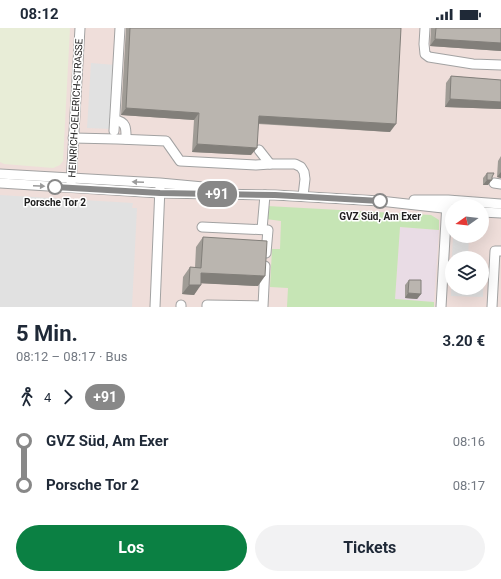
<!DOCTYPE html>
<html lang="de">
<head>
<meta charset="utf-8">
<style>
  body { margin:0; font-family:Roboto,sans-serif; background:#f2f2f3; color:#1f2937; height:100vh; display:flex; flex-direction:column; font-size:15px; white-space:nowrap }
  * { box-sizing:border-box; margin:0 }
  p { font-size:13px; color:#747a83 }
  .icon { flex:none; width:22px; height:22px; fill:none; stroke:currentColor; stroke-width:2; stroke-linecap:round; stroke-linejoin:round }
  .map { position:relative; height:279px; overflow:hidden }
  .panel { display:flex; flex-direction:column; background:#fff; flex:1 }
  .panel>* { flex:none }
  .badge { padding:0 8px; border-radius:13px; font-size:14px; line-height:26px }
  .needle { width:26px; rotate:256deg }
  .controls { position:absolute; left:445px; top:171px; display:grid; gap:8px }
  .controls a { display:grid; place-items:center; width:44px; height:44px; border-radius:50%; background:#fff; box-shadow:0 4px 16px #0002; font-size:20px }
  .map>.badge { position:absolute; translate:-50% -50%; box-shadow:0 0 0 2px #fff }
  .legs { display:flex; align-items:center; gap:6px; height:44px; padding:0 16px; font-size:13px }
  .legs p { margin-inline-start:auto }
  .head { display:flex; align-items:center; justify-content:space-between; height:68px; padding:0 16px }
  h1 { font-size:22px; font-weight:700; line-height:30px }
  .button { display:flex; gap:8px; margin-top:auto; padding:8px 16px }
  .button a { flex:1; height:46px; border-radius:24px; background:#0b8043; color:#fff; font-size:16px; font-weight:700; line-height:46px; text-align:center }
  .button a+a { background:#f2f2f3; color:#1f2937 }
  ul { padding:0 16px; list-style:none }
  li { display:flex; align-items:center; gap:14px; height:44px; font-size:15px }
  li i { display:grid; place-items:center; width:6px; height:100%; margin:0 5px; background:currentColor }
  li i::after { content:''; width:10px; height:10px; margin:-5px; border:3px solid; border-radius:50%; background:#fff }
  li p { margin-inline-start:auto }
  li:first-child i { background:linear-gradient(#0000 50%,currentColor 0) }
  li:last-child i { background:linear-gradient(currentColor 50%,#0000 0) }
  .status { display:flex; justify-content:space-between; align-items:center; height:28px; padding:0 20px; background:#fff; direction:ltr }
  .status svg { height:11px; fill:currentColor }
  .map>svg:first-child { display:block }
  .commercial { fill:#efdeda; fill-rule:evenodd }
  .industrial { fill:#e9dce5 }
  .farmland { fill:#e8edd7 }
  .grass { fill:#c6e5b5 }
  .parking { fill:#e1e1e1 }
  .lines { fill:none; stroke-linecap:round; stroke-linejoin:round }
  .minor-casing { stroke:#a2a2a2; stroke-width:11 }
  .minor { stroke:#fff; stroke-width:9 }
  .wall { fill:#a09c96 }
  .shaded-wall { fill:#827f7a }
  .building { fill:#bab5af; stroke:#827f7a }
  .oneway { fill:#9b9b9b }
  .line-1-casing { stroke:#fff; stroke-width:9 }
  .line-1 { stroke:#888; stroke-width:6 }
  .stop-1-dot { fill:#fff; stroke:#888; stroke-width:2 }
  .labels { text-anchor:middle; stroke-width:3; stroke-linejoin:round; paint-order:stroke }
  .street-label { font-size:10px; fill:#212121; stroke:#fff }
  .stop-label { font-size:10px; font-weight:bold; fill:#212121; stroke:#fff }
</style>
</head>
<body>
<div class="status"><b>08:12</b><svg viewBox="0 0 49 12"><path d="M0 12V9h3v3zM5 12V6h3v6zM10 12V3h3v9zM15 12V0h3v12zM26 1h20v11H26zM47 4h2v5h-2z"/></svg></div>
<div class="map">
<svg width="501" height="279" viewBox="0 0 501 279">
  <rect width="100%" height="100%" fill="#f0efe9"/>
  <path class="commercial" d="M0 0H501V279H0ZM452 178H482V208H452ZM452 230H482V260H452Z"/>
  <path class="industrial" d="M400 199 439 202 434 274 395 271Z"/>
  <path class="farmland" d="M0 0H70L63 133 60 137 53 140 4 136 0 134Z"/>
  <path class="grass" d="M267 178 431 187 439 192V202L400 199 395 271 434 274V279H287L288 260 270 259 272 221H280L281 193 266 191Z"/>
  <g class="parking">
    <path d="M91 35 115 37 111 101 87 100Z"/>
    <path d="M0 167 133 175 132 180H137L132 279H0Z"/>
    <path d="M453 208H469L468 230H452Z"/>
    <path d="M452 239V260H482V239H484L483 269 451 268Z"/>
  </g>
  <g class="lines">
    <defs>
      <g id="minor">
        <path d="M425 0 424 16 425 26 429 29 473 36 501 37"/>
        <path d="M115 92C127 94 126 101 126 111"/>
        <path d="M114 103 120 0"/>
        <path d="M73 110 117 111 166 113 180 133 256 137 270 136H295L301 139 304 144 305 151 303 168"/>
        <path d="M259 122 270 136"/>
        <path d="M0 146 160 155 214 160"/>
        <path d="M0 155 160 165 275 167 380 173 452 181"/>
        <path d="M494 155 501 156"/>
        <path d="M71 156 80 0"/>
        <path d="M414 172H448L501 176"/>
        <path d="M482 184 501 185"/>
        <path d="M202 199 268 202 266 225"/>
        <path d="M262 201 265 167"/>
        <path d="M155 279 160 159"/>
        <path d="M181 279V277"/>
        <path d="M207 279V277L263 278 265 238"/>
        <path d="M441 279 447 175"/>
        <path d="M492 279 495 223H501"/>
      </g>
    </defs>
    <use href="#minor" class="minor-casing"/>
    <use href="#minor" class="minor"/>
  </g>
  <g class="wall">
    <path d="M126 0H401L390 104 258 96 251 127 192 124 194 92 121 87Z"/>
    <path d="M431 0H501V23L430 18Z"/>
    <path d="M451 48 501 52V81L445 79 446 55Z"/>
    <path d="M501 128V150L497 149 498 133Z"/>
    <path d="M487 145 492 149 488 157H483V150Z"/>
    <path d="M203 209 258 258 201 255 194 267 182 266 183 249 190 239 195 240 196 219Z"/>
    <path d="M409 252 421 266 417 271 405 270V257Z"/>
  </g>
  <g class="shaded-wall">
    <path d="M435 11 501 15V23L430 18Z"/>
    <path d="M450 71 501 74V81L445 79Z"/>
    <path d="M126 80 199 85 194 92 121 87Z"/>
    <path d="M259 88 396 96 390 104 253 95Z"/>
    <path d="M197 116 257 120 251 127 192 124Z"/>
    <path d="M501 144V150L497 149Z"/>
    <path d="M487 152H492L488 157H483Z"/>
    <path d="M201 245 265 248 258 258 195 255Z"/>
    <path d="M189 257H201L194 267 182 266Z"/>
    <path d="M408 265 421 266 417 271 405 270Z"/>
  </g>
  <g class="building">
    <path d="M130 0H401L396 96 259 88 257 120 197 116 199 85 126 80Z"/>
    <path d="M436 0H501V15L435 11Z"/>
    <path d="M451 48 501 52V74L450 71Z"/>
    <path d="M487 145H494L492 149V152H487Z"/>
    <path d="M203 209 267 213 265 248 201 245V257H189L190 239 201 240Z"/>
    <path d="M409 252H421V266L408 265Z"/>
  </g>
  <defs><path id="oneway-solid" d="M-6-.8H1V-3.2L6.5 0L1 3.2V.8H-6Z"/></defs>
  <g class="oneway">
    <use href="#oneway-solid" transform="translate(138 154) rotate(-177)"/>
    <use href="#oneway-solid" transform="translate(39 158) rotate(3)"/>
  </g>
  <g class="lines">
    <defs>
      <path id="line-1" d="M55 159 160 165 275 167 380 173"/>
    </defs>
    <use href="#line-1" class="line-1-casing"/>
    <use href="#line-1" class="line-1"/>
  </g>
  <g class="stop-1-dot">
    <circle cx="55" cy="159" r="7"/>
    <circle cx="380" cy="173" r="7"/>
  </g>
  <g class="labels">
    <g class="street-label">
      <text transform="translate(75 80) rotate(-87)" y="4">HEINRICH-OELERICH-STRASSE</text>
    </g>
    <g class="stop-label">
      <text x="55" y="178">Porsche Tor 2</text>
      <text x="380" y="192">GVZ Süd, Am Exer</text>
    </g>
  </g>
</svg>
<div class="controls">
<a><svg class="needle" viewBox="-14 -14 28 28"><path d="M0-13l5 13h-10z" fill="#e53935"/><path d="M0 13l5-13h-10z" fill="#747a83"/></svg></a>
<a><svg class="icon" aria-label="layers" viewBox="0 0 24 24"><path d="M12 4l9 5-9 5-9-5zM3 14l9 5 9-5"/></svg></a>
</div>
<b class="badge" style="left:217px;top:166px;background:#888;color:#fff">+91</b>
</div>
<section class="panel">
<div class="head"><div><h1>5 Min.</h1><p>08:12 – 08:17 · Bus</p></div><b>3.20 €</b></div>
<div class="legs"><svg class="icon" aria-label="walk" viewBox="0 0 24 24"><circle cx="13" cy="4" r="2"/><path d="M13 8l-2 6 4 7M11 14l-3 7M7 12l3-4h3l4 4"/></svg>4<svg class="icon" aria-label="forward" viewBox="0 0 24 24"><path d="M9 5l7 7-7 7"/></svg><b class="badge" style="background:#888;color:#fff">+91</b></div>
<ul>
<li><i style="color:#888"></i><b>GVZ Süd, Am Exer</b><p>08:16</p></li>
<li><i style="color:#888"></i><b>Porsche Tor 2</b><p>08:17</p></li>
</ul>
<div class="button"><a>Los</a><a>Tickets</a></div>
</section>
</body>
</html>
